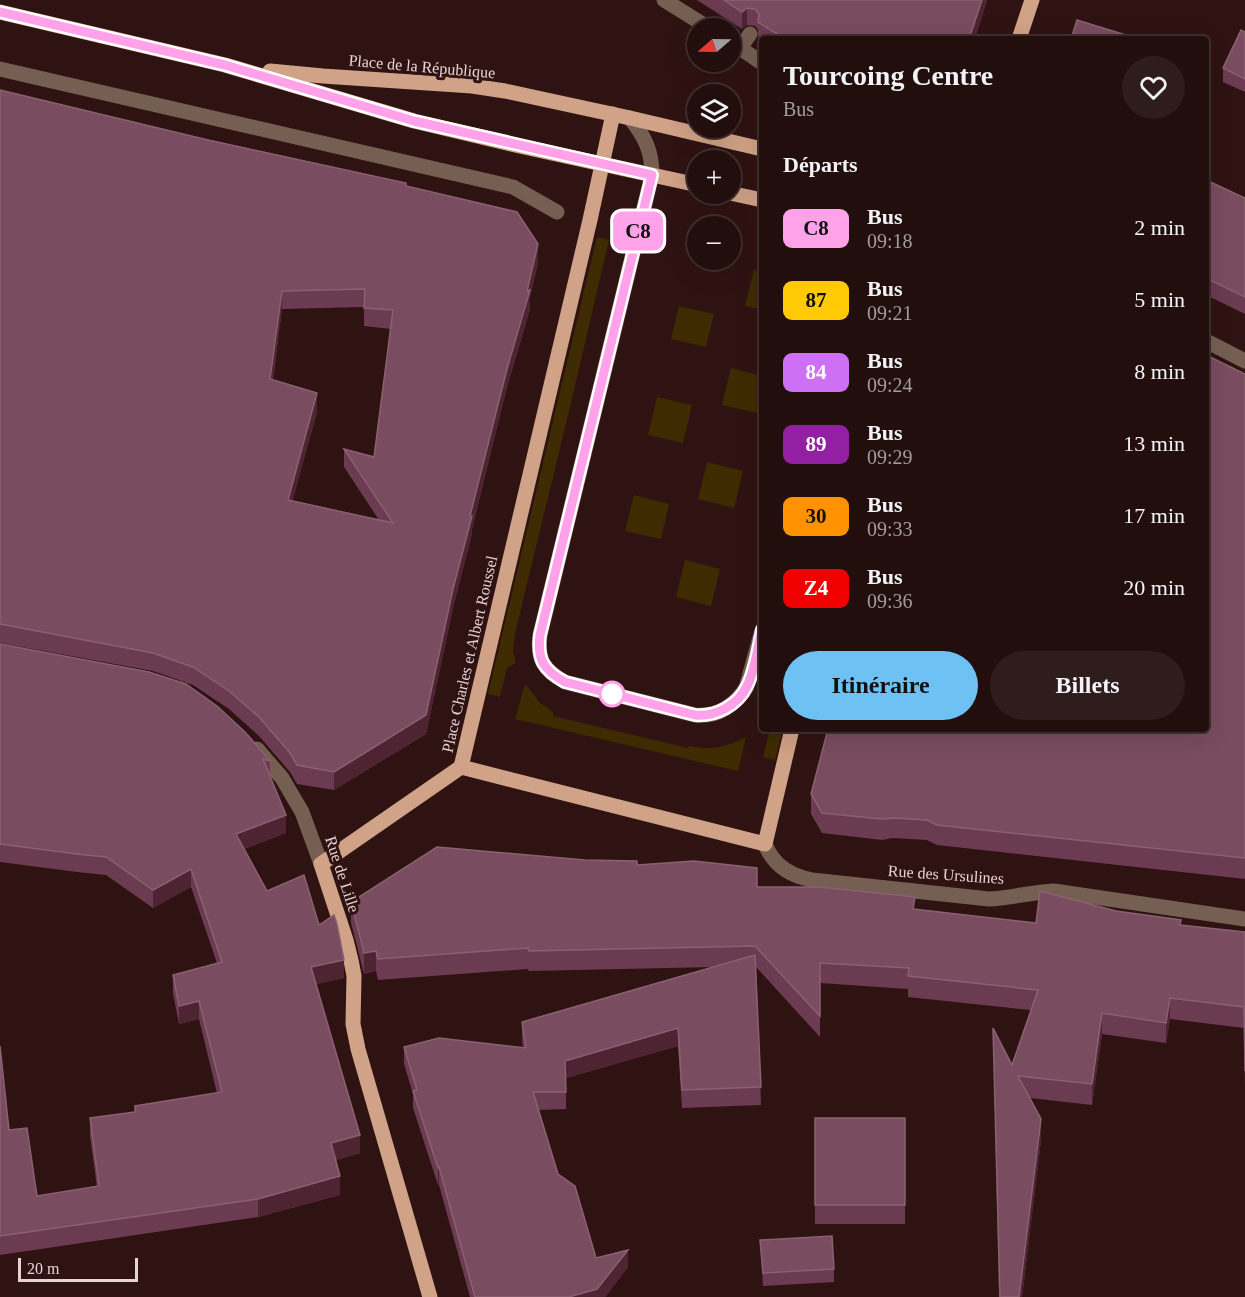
<!DOCTYPE html>
<html lang="fr">
<head>
<meta charset="utf-8">
<style>
  body { margin:0; font-family:"Times New Roman",serif; background:#2f1c1c; color:#f1f3f6; height:100vh; display:flex; flex-direction:column; font-size:22px; white-space:nowrap }
  * { box-sizing:border-box; margin:0 }
  p { font-size:20px; color:#a39c9e }
  .icon { flex:none; width:33px; height:33px; fill:none; stroke:currentColor; stroke-width:2; stroke-linecap:round; stroke-linejoin:round }
  .map { position:relative; flex:1; overflow:hidden }
  .sheet { position:absolute; left:759px; top:36px; width:450px; height:696px; display:flex; flex-direction:column; background:#230e0e; border-radius:6px; box-shadow:0 6px 24px #0002,0 0 0 2px #402e2e }
  .sheet>* { flex:none }
  .badge { padding:0 12px; border-radius:9px; font-size:21px; line-height:39px }
  .needle { width:39px; rotate:250deg }
  .buttons { position:absolute; left:687px; top:18px; display:grid; gap:12px }
  .buttons a { display:grid; place-items:center; width:54px; height:54px; border-radius:50%; background:#230e0e; box-shadow:0 6px 24px #0002,0 0 0 2px #402e2e; font-size:30px }
  .scale { position:absolute; left:18px; bottom:15px; width:120px; box-sizing:border-box; padding-left:6px; border:3px solid #e7d3d2; border-top:0; font-size:16px; line-height:21px; white-space:nowrap; color:#e7d3d2; -webkit-text-stroke:4px #2f1312; paint-order:stroke }
  .map>.badge { position:absolute; translate:-50% -50%; box-shadow:0 0 0 3px #fff }
  h2 { padding:0 24px; font-size:22px; line-height:54px }
  .round { display:grid; place-items:center; flex:none; width:63px; height:63px; border-radius:32px; background:#2f1c1c }
  .summary { display:flex; align-items:center; justify-content:space-between; height:102px; padding:0 24px }
  h1 { font-size:28px; font-weight:600; line-height:45px }
  .action { display:flex; gap:12px; margin-top:auto; padding:12px 24px }
  .action a { flex:1; height:69px; border-radius:36px; background:#6dc2f3; color:#111; font-size:24px; font-weight:600; line-height:69px; text-align:center }
  .action a+a { background:#2f1c1c; color:#f1f3f6 }
  ul { padding:0; list-style:none }
  li { display:flex; align-items:center; gap:18px; height:72px; padding:0 24px }
  li div { flex:1 }
  li b { display:block; font-size:22px }
  li em { font-style:normal }
  li .badge { min-width:66px; font-weight:700; text-align:center }
  .map>svg:first-child { display:block }
  .green { fill:#3e2b01 }
  .lines { fill:none; stroke-linecap:round; stroke-linejoin:round }
  .minor { stroke:#755f52; stroke-width:15 }
  .major { stroke:#d0a287; stroke-width:15 }
  .wall { fill:#6b3b51; fill-rule:evenodd }
  .shaded-wall { fill:#4e2432 }
  .building { fill:#794c5f; stroke:#8a6171; stroke-width:1.5; fill-rule:evenodd }
  .line-casing { stroke:#fff; stroke-width:14 }
  .line { stroke:#ffa2ea; stroke-width:9 }
  .stop-dot { fill:#fff; stroke:#ffa2ea; stroke-width:3 }
  .labels { text-anchor:middle; stroke-width:6; stroke-linejoin:round; paint-order:stroke }
  .street-label { font-size:16px; fill:#e7d3d2; stroke:#2f1312 }
</style>
</head>
<body>
<div class="map">
<svg width="1245" height="1297" viewBox="0 0 1245 1297">
  <rect width="100%" height="100%" fill="#2f1312"/>
  <g class="green">
    <path d="M597 237 609 240 571 403 515 633 513 651 516 663 507 668 500 697 488 694Z"/>
    <path d="M754 269 762 271V310L745 306Z"/>
    <path d="M679 306 714 314 706 347 671 339Z"/>
    <path d="M731 368 762 376V393L757 413 722 405Z"/>
    <path d="M657 397 692 405 683 443 648 435Z"/>
    <path d="M707 462 743 471 734 508 698 499Z"/>
    <path d="M634 495 669 504 661 539 625 531Z"/>
    <path d="M685 560 720 569 711 606 676 597Z"/>
    <path d="M525 684 540 703 553 712V716L688 748 689 746C712 750 725 748 746 737L738 771 515 719Z"/>
    <path d="M770 729H783L775 760 763 757Z"/>
  </g>
  <g class="lines">
    <g class="minor">
      <path d="M664 0 709 28"/>
      <path d="M750 34 740 48 762 63"/>
      <path d="M0 69 513 187 557 212"/>
      <path d="M630 118C645 137 652 151 652 175L540 635C537 659 543 670 565 682L695 715C717 717 734 706 746 688L762 630"/>
      <path d="M1206 341 1245 361"/>
      <path d="M257 749 282 778 302 812 321 864"/>
      <path d="M765 844C773 865 790 876 812 880L989 899C1011 898 1032 892 1054 891L1245 919"/>
    </g>
    <g class="major">
      <path d="M0 12 225 65 414 121 524 147 698 185"/>
      <path d="M1019 39 1032 0"/>
      <path d="M270 71 323 76 472 86 505 91 630 118 762 149"/>
      <path d="M730 193 762 200"/>
      <path d="M461 767 590 220 613 114"/>
      <path d="M461 767 765 844 792 729"/>
      <path d="M430 1297 358 1049 353 1024 354 976 351 960 346 940 321 864 461 767"/>
    </g>
  </g>
  <g class="wall">
    <path d="M697 0H987L975 39H762V41L758 39V30L755 26 747 25 742 29Z"/>
    <path d="M1245 32V92L1223 82V68Z"/>
    <path d="M0 90 208 140 406 186 538 263 530 297V309L507 387 472 529V534L453 608 426 734 334 790 297 784 290 772 259 736 229 709 193 685 153 671 0 643ZM364 307V326L391 329 374 457 344 449V467L379 520 292 501 317 412 273 380 282 309Z"/>
    <path d="M1206 180 1245 198V314L1206 295Z"/>
    <path d="M1245 374V879L937 845 927 840 893 838 882 840 822 833 811 814V794L1206 729Z"/>
    <path d="M0 644 270 761V776L286 833 244 849 267 891 319 925 344 978 316 984 360 1153 336 1160 340 1195 258 1217 0 1255V1046L9 1130 37 1196 97 1187 90 1136V1118L135 1112V1106L217 1093 199 1019 179 1024 173 993V975L217 963 191 887 153 908 106 875 77 872 0 862Z"/>
    <path d="M637 865 757 887 915 909 1036 923 1116 911 1181 925 1245 932V1091L1244 1028 1170 1019 1166 1043 1102 1034 1092 1105 1030 1098 1041 1140 1022 1297H999L993 1028 1012 1065 1031 1010 908 997V989L820 983V1037L756 967 761 1105 682 1108 678 1046 566 1078V1109L539 1110 558 1174 596 1258 628 1267 605 1297H470L439 1185H438L413 1108V1094L404 1064V1047L523 1048 522 1039V1022L713 967 529 971 528 969 378 980 376 971 364 974 355 938 351 923V902Z"/>
    <rect x="815" y="1118" width="90" height="106"/>
    <path d="M760 1240 834 1269V1282L763 1286Z"/>
  </g>
  <g class="shaded-wall">
    <path d="M982 0H987L975 39H969Z"/>
    <path d="M747 8V25L742 29V12Z"/>
    <path d="M538 244V263L530 297V309L507 387 472 529V534L453 608 426 734 334 790V772L470 516Z"/>
    <path d="M282 291V309L270 398V379Z"/>
    <path d="M317 393V412L288 518V500Z"/>
    <path d="M286 815V833L236 852V834Z"/>
    <path d="M191 869V887L153 908V890Z"/>
    <path d="M376 951V971L364 974V953Z"/>
    <path d="M344 960V978L311 985V967Z"/>
    <path d="M1170 998V1019L1166 1043V1023Z"/>
    <path d="M199 1001V1019L179 1024V1006Z"/>
    <path d="M1102 1013V1034L1092 1105V1084Z"/>
    <path d="M678 1028V1046L565 1078V1061Z"/>
    <path d="M1041 1119V1140L1022 1297H1019Z"/>
    <path d="M360 1135V1153L331 1161V1143Z"/>
    <path d="M439 1167V1185H438V1168Z"/>
    <path d="M340 1176V1195L258 1217V1199Z"/>
    <path d="M628 1250V1267L605 1297H569Z"/>
  </g>
  <g class="building">
    <path d="M724 0H982L969 39H785L758 22 759 14 755 9 747 8 742 12Z"/>
    <path d="M1077 20 1129 36 1128 39H1071Z"/>
    <path d="M1241 30 1245 32V79L1223 68Z"/>
    <path d="M0 90 208 140 406 183V186L517 212 538 244 527 291 530 290 507 369 470 516H472L453 589 426 715 334 772 297 765 290 753 259 717 229 691 193 667 153 653 0 624ZM365 289 364 308 393 310 374 457 344 449 393 523 288 500 317 393 270 379 282 291Z"/>
    <path d="M1206 180 1245 198V297L1206 278Z"/>
    <path d="M1206 355 1245 374V858L937 825 927 820 893 818 882 819 822 813 811 794 828 729H1206Z"/>
    <path d="M0 644 149 672 186 684 217 706 245 732 270 761 263 759 286 815 236 834 267 891 304 875 319 925 334 915 337 924 344 960 311 967 360 1135 331 1143 340 1176 258 1199 0 1236V1046L9 1130 27 1128 37 1196 99 1186 90 1118 135 1112V1106L222 1092 199 1001 179 1006 173 975 222 962 191 869 153 890 106 857 77 854 0 844Z"/>
    <path d="M437 847 585 860 637 861V865L694 861 757 868V887H819L915 897 913 909 1036 923 1040 891 1116 911 1181 920 1180 925 1245 932V1071L1244 1007 1170 998 1166 1023 1102 1013 1092 1084 1018 1076 1041 1119 1019 1297H1000L993 1028 1012 1065 1038 990 908 976 909 968 820 963V1016L755 946 529 951 528 948 378 959 376 951 364 953 355 917 351 902Z"/>
    <path d="M755 955 761 1087 682 1090 678 1028 565 1061 566 1092H533L558 1174 575 1186 596 1258 628 1250 597 1289 569 1297H475L439 1167 438 1168 413 1091 417 1090 404 1047 439 1038 526 1048 522 1022Z"/>
    <rect x="815" y="1118" width="90" height="87"/>
    <path d="M832 1236 834 1269 763 1273 760 1240Z"/>
  </g>
  <g class="lines">
    <defs>
      <path id="line" d="M0 12 225 65 414 121 652 175 540 635C537 659 543 670 565 682L695 715C716 717 738 705 747 686 755 670 758 648 762 630"/>
    </defs>
    <use href="#line" class="line-casing"/>
    <use href="#line" class="line"/>
  </g>
  <circle class="stop-dot" cx="612" cy="694" r="12"/>
  <g class="labels">
    <g class="street-label">
      <text transform="translate(422 66) rotate(5)" y="6">Place de la République</text>
      <text transform="translate(469 654) rotate(-77)" y="6">Place Charles et Albert Roussel</text>
      <text transform="translate(343 874) rotate(72)" y="6">Rue de Lille</text>
      <text transform="translate(946 874) rotate(4)" y="6">Rue des Ursulines</text>
    </g>
  </g>
</svg>
<div class="buttons">
<a><svg class="needle" viewBox="-14 -14 28 28"><path d="M0-13l5 13h-10z" fill="#e53935"/><path d="M0 13l5-13h-10z" fill="#a39c9e"/></svg></a>
<a><svg class="icon" aria-label="layers" viewBox="0 0 24 24"><path d="M12 4l9 5-9 5-9-5zM3 14l9 5 9-5"/></svg></a>
<a>+</a>
<a>−</a>
</div>
<div class="scale">20 m</div>
<b class="badge" style="left:638px;top:231px;background:#ffa2ea;color:#111">C8</b>
<section class="sheet">
<div class="summary"><div><h1>Tourcoing Centre</h1><p>Bus</p></div><a class="round"><svg class="icon" aria-label="heart" viewBox="0 0 24 24"><path d="M12 20l-8-8c-3-5 5-10 8-4 3-6 11-1 8 4z"/></svg></a></div>
<h2>Départs</h2>
<ul>
<li><span class="badge" style="background:#ffa2ea;color:#111">C8</span><div><b>Bus</b><p>09:18</p></div><em>2 min</em></li>
<li><span class="badge" style="background:#ffc904;color:#111">87</span><div><b>Bus</b><p>09:21</p></div><em>5 min</em></li>
<li><span class="badge" style="background:#ce70f6;color:#fff">84</span><div><b>Bus</b><p>09:24</p></div><em>8 min</em></li>
<li><span class="badge" style="background:#9320a3;color:#fff">89</span><div><b>Bus</b><p>09:29</p></div><em>13 min</em></li>
<li><span class="badge" style="background:#ff9200;color:#111">30</span><div><b>Bus</b><p>09:33</p></div><em>17 min</em></li>
<li><span class="badge" style="background:#f00000;color:#fff">Z4</span><div><b>Bus</b><p>09:36</p></div><em>20 min</em></li>
</ul>
<div class="action"><a>Itinéraire</a><a>Billets</a></div>
</section>
</div>
</body>
</html>
